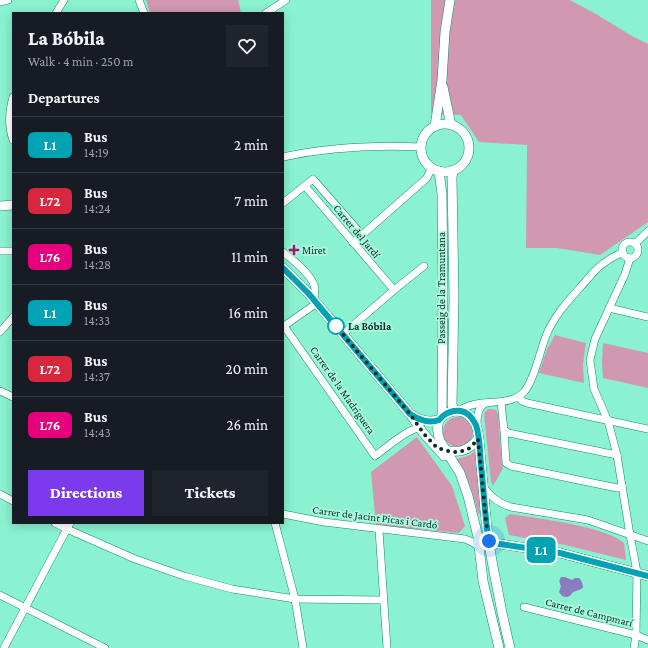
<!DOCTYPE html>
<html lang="en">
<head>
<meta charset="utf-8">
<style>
  body { margin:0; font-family:"Crimson Pro",serif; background:#20242c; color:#f1f3f6; height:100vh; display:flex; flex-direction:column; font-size:15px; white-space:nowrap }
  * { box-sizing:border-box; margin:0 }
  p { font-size:13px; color:#9ea1a6 }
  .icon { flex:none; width:22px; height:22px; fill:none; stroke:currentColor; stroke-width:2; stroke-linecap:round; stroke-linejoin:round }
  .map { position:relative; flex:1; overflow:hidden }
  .panel { position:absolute; left:12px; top:12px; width:272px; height:512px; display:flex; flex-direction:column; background:#171b24; border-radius:0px; box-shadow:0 2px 10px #0003 }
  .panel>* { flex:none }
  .badge { padding:0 8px; border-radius:6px; font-size:14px; line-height:26px }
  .you { position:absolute; width:20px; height:20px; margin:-10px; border:3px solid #fff; border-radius:50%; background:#1a73e8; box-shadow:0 0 0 6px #1a73e833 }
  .map>.badge { position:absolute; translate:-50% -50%; box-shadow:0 0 0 2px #fff }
  h2 { padding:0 16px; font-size:15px; line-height:36px }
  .round { display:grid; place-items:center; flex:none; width:42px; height:42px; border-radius:0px; background:#20242c }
  .head { display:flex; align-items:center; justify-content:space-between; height:68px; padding:0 16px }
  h1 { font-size:19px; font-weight:800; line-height:30px }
  .cta { display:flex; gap:8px; margin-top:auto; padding:8px 16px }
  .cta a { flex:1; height:46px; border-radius:0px; background:#7c3aed; color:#fff; font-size:16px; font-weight:800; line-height:46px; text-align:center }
  .cta a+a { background:#20242c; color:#f1f3f6 }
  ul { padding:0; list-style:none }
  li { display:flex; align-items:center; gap:12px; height:56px; padding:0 16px; border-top:1px solid #363941 }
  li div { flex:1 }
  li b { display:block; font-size:15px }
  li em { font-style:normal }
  li .badge { min-width:44px; font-weight:700; text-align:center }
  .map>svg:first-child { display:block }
  .green { fill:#d198b1 }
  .water { fill:#877dbf }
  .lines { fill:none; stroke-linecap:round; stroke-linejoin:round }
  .street-casing { stroke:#0c8c6e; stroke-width:8 }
  .secondary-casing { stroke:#0c8c6e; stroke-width:10 }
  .street { stroke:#fff; stroke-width:7 }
  .secondary { stroke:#fff; stroke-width:9 }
  .line-casing { stroke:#fff; stroke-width:9 }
  .line { stroke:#00a3b4; stroke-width:6 }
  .walk { stroke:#082b21; stroke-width:4; stroke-dasharray:0 7.2 }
  .poi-dot { fill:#a01b6a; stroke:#abfbdf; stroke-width:1.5 }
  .stop-dot { fill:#fff; stroke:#00a3b4; stroke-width:2 }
  .labels { text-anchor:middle; stroke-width:3.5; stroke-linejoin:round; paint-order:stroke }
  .street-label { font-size:11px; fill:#082b21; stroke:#abfbdf }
  .poi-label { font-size:11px; fill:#082b21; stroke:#abfbdf; text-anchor:start }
  .stop-label { font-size:11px; font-weight:bold; fill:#082b21; stroke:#abfbdf; text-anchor:start }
</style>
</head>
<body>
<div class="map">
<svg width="648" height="648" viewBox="0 0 648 648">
  <rect width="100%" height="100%" fill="#8af2d0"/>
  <g class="green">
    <path d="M146 0H238L241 13H150Z"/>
    <path d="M431 0H570L596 14 632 36 648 44V222L600 255 557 248H526L527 145 479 142 461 115 431 114Z"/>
    <path d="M555 335 586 343 583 364 584 383 539 373 547 349Z"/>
    <path d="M603 343 648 353V388L603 378 602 362Z"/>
    <path d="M488 409H491L496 410 498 414 502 465 503 468 493 486 491 481 484 415 485 412Z"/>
    <circle cx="458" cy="432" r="15"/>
    <path d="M417 437 452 486 465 526 459 533 376 525 371 472Z"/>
    <path d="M475 451 481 513 478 514C473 493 469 478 457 460V459L470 455Z"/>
    <path d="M510 514C541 519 572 522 602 532 610 535 617 537 624 543L626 560 565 545 509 535 505 518Z"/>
  </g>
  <path class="water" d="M561 577H565L572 580 575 578H579C582 581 583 584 583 588L579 590 573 592C570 597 567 598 562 596L559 592 561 586C559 582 559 580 561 577Z"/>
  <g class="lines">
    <defs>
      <g id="street">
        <path d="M139 0 144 13"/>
        <path d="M0 2 8 0"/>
        <path d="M56 13 64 0"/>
        <path d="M266 13 286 0"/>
        <path d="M13 97C9 111 8 126 13 140"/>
        <path d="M283 157C329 147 374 145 421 147"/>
        <path d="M305 186 394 290"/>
        <path d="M283 203 313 179 362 235"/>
        <circle cx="630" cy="250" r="8"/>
        <path d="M353 243 420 184 426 179 432 168"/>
        <path d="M635 244 648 231"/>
        <path d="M0 251H13"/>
        <path d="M283 252C293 260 314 276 315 289 315 292 314 296 314 299"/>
        <path d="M630 258 625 274 595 339 590 360 594 389 608 421 617 455 630 535 637 572 636 635 634 648"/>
        <path d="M317 303 284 326 375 456C386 448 408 428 420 428"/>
        <path d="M609 308 648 317"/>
        <path d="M0 332 13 317"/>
        <path d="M343 334 394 290 424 266"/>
        <path d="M0 391 13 397"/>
        <path d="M518 397 522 401 527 403 648 429"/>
        <path d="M501 402 504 430 506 463 511 466 617 488 620 487 622 485"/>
        <path d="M459 411C479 396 508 409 524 392 534 381 540 351 546 336 554 315 571 298 585 282 592 274 598 266 607 261 612 257 618 255 623 252"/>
        <path d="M477 427C477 418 477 407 486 403"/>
        <path d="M504 430 508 433 617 455"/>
        <path d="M483 486C491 497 498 503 511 507L588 520 648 541"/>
        <path d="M0 494 13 501"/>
        <path d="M283 514 324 522 465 539 472 542 479 547"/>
        <path d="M55 523 67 529 135 559 184 576 232 589 295 599 383 600"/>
        <path d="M275 523 295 599 303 648"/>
        <path d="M379 530 387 648"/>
        <path d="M0 595 105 648"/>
        <path d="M524 607 636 635 648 640"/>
        <path d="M4 648 70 523"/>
      </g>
      <g id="secondary">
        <path d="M443 87 451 125"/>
        <circle cx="445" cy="148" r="24"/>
        <path d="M435 126 442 80 445 32 450 0"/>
        <path d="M453 170 452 178 454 297 452 405 455 411"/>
        <path d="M439 171 442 194 443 289 442 417"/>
        <path d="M0 206 13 205"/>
        <path d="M283 268 309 294 410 414 424 434 444 456"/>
        <path d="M412 415C420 421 430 422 439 420"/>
        <path d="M442 450C459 453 467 452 478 439"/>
        <path d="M489 544 493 543 560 553 648 576"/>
        <path d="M499 648 483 581 478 537 468 496 460 473 440 441C435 427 437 414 454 411 464 410 472 416 476 425 479 433 479 443 480 452 482 474 484 497 486 519 488 545 494 571 499 597 502 614 506 631 510 648"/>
      </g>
    </defs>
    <use href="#street" class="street-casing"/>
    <use href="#secondary" class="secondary-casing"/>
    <use href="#street" class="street"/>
    <use href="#secondary" class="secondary"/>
  </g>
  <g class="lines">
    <defs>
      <path id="line" d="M283 268 309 294 329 318 410 414C417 419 429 424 439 420 440 419 442 417 443 416 448 412 454 410 461 411 468 412 473 419 476 425 480 436 480 453 481 465 484 491 485 518 489 544L493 543 560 553 648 576"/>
    </defs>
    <use href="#line" class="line-casing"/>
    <use href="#line" class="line"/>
    <path class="walk" d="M336 326 335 325 410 414 424 434 437 448 452 452H460L470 448 478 439 486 521 489 541"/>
  </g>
  <path class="poi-dot" d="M292 244h4v4h4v4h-4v4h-4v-4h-4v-4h4z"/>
  <circle class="stop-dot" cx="336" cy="326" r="8"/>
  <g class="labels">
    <g class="street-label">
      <text transform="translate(357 231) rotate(50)" y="4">Carrer del Jardí</text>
      <text transform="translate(441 288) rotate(-90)" y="4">Passeig de la Tramuntana</text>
      <text transform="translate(343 390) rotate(55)" y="4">Carrer de la Madriguera</text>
      <text transform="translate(375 517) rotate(7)" y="4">Carrer de Jacint Picas i Cardó</text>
      <text transform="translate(589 612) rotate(14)" y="4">Carrer de Campmarí</text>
    </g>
    <g class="poi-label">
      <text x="302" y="254">Miret</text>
    </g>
    <g class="stop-label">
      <text x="348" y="330">La Bóbila</text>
    </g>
  </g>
</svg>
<div class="you" style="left:489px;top:541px"></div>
<b class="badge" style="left:541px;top:550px;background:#00a3b4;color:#fff">L1</b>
<section class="panel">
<div class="head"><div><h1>La Bóbila</h1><p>Walk · 4 min · 250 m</p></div><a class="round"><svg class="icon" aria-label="heart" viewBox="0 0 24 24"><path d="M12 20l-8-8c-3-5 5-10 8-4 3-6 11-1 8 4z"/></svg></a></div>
<h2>Departures</h2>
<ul>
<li><span class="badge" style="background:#00a3b4;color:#fff">L1</span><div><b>Bus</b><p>14:19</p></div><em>2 min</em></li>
<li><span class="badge" style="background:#d7263d;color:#fff">L72</span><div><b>Bus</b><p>14:24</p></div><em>7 min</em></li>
<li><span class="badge" style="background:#e6007e;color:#fff">L76</span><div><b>Bus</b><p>14:28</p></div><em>11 min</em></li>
<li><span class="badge" style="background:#00a3b4;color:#fff">L1</span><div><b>Bus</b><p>14:33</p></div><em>16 min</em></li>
<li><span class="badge" style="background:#d7263d;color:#fff">L72</span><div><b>Bus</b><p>14:37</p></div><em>20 min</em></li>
<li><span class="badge" style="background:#e6007e;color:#fff">L76</span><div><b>Bus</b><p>14:43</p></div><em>26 min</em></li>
</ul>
<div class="cta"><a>Directions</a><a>Tickets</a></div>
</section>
</div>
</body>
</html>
